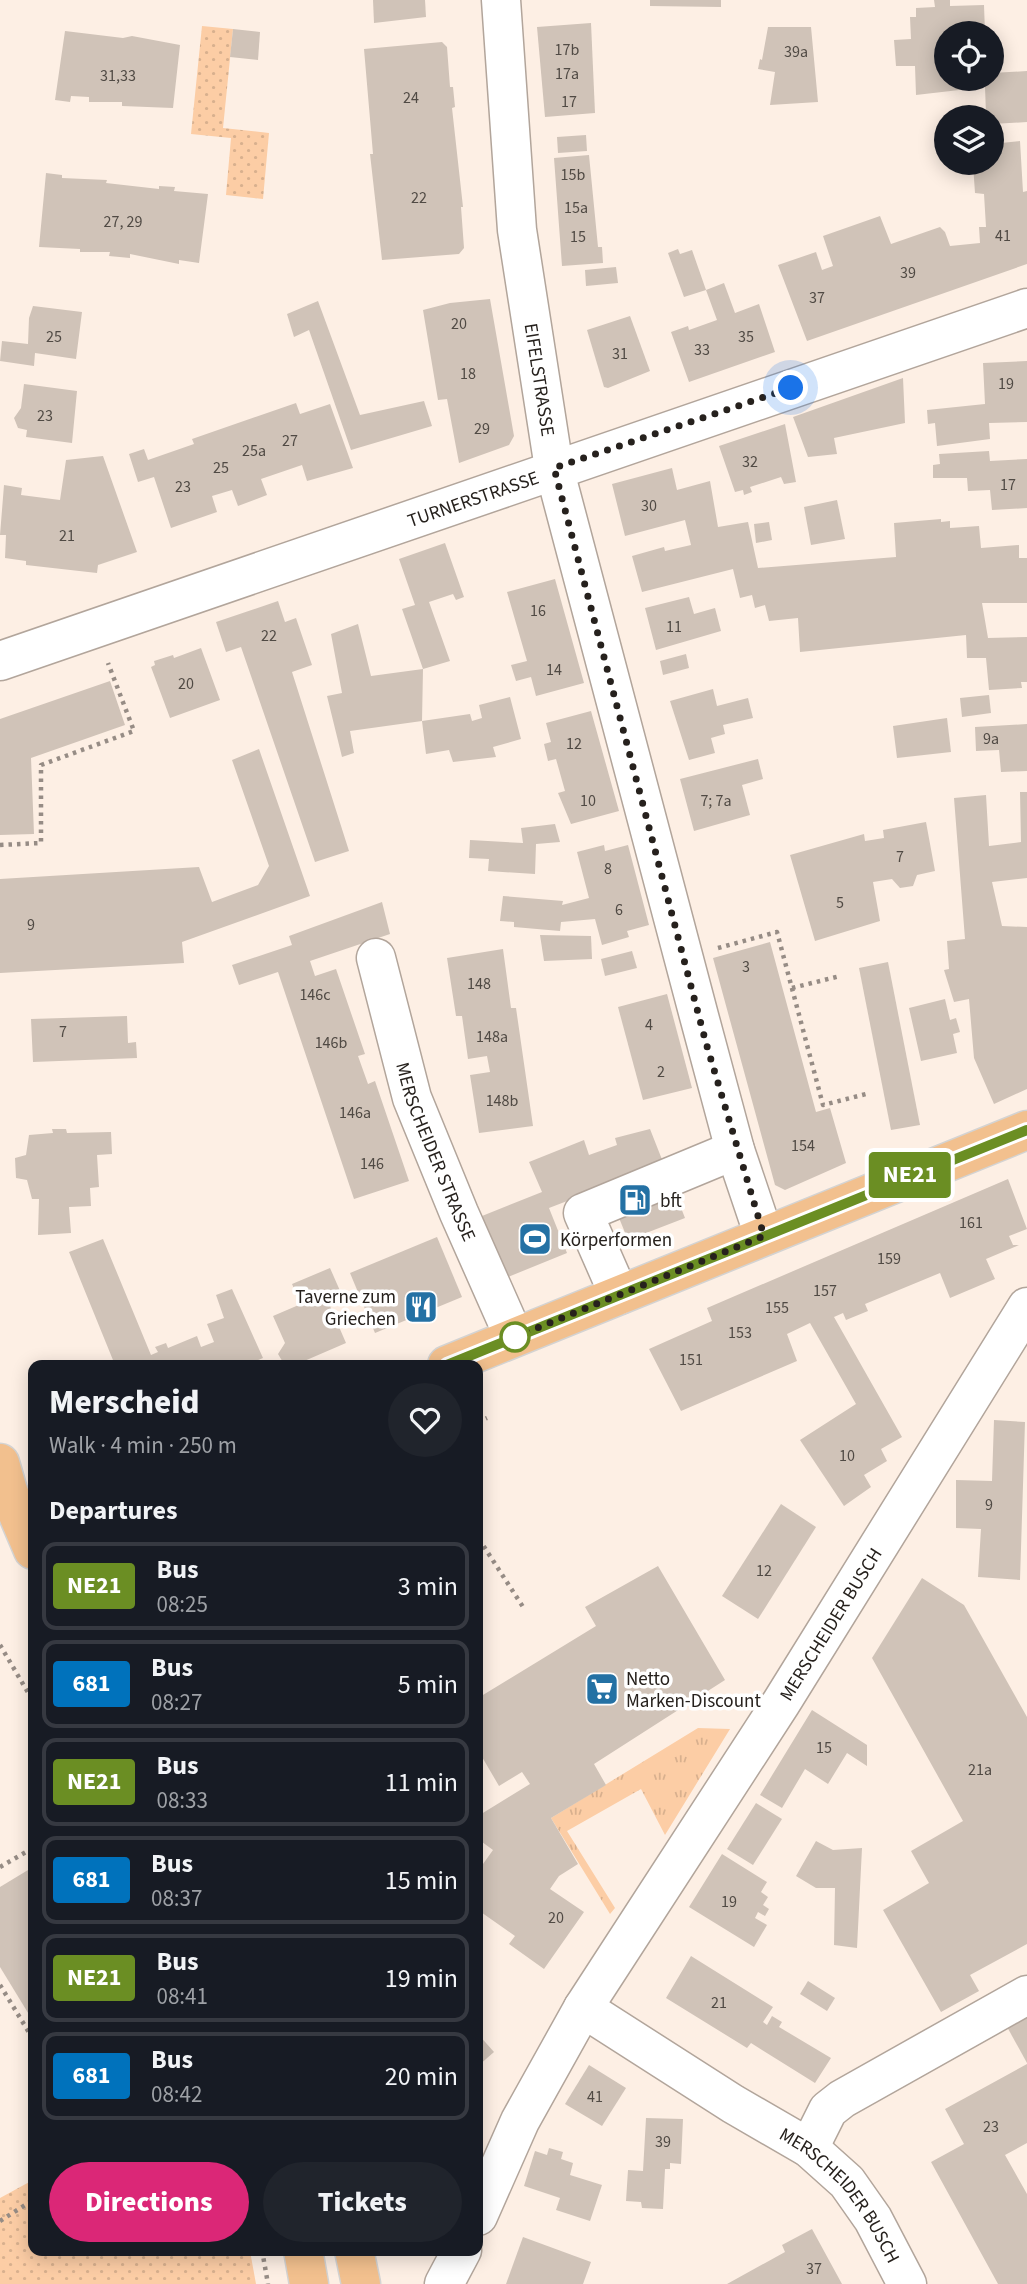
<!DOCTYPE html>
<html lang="en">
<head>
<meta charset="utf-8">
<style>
  body { margin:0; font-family:"Source Sans 3",sans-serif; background:#20242c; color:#f1f3f6; height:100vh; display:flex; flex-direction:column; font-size:26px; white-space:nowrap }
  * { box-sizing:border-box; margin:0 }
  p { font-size:23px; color:#9ea1a6 }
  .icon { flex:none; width:38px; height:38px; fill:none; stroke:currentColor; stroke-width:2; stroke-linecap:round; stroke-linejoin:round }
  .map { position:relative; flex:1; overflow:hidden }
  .drawer { position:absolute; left:28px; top:1360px; width:455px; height:896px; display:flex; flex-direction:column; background:#171b24; border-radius:14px; box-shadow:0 4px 18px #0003 }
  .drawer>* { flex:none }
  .badge { padding:0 14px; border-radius:5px; font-size:24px; line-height:46px }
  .controls { position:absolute; left:934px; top:21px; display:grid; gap:14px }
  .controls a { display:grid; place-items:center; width:70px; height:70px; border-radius:50%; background:#171b24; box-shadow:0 4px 18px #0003; font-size:35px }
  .you { position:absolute; width:35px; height:35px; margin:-18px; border:5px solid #fff; border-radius:50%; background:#1a73e8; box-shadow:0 0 0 10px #1a73e833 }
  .map>.badge { position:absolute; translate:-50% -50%; box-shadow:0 0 0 4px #fff }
  h2 { padding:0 21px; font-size:26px; line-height:63px }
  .round { display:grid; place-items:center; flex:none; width:74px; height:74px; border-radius:37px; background:#20242c }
  .summary { display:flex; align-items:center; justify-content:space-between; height:119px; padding:0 21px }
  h1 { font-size:33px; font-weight:800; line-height:52px }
  .button { display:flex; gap:14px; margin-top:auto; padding:14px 21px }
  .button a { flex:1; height:80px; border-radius:42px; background:#db2777; color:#fff; font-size:28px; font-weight:800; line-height:80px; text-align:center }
  .button a+a { background:#20242c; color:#f1f3f6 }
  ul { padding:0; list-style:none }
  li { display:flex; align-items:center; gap:21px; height:88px; margin:0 14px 10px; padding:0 7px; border:4px solid #363941; border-radius:14px }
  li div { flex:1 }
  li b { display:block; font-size:26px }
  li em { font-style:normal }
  li .badge { min-width:77px; font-weight:700; text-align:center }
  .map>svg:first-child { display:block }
  .grass { fill:url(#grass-tufts) }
  .park { fill:url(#park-dots) }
  .building { fill:#d0c3b8 }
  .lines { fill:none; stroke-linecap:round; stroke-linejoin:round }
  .minor-casing { stroke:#b2a59b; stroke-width:41 }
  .major-casing { stroke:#d4d3d2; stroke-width:41 }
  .path { stroke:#968c85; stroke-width:4.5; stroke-dasharray:3.5 5; stroke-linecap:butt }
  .minor { stroke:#fff; stroke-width:38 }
  .major { stroke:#f2c08e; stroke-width:38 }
  .line-casing { stroke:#fff; stroke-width:16 }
  .line { stroke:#6b8e23; stroke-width:10 }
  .walk { stroke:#26211d; stroke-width:7; stroke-dasharray:0 12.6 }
  .stop-dot { fill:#fff; stroke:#6b8e23; stroke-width:3.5 }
  .labels { text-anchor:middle; stroke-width:7; stroke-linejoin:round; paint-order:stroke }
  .number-label { font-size:16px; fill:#504a44 }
  .street-label { font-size:19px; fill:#26211d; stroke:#fff }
  .poi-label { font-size:19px; fill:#26211d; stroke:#fff; text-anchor:start }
</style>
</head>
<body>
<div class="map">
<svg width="1027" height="2284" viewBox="0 0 1027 2284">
  <defs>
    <pattern id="grass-tufts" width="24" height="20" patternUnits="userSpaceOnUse" patternTransform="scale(1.75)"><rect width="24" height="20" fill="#fccda5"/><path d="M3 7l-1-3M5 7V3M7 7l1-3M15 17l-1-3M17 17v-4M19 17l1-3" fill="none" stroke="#d8b08e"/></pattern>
    <pattern id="park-dots" width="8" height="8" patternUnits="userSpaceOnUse" patternTransform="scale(1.75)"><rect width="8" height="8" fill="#fccda5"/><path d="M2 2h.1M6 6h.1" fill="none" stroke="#d8b08e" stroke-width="1.8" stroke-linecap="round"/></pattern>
  </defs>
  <rect width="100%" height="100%" fill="#fdefe4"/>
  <path class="grass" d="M698 1728 730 1729 665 1835 641 1789 567 1831 615 1908 610 1914 551 1818Z"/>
  <g class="park">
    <path d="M202 26 233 29 223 128 269 133 263 199 226 195 231 138 191 134Z"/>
    <path d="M33 2180V2250L250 2251 256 2284H0V2198Z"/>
  </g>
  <g class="building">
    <path d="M373 0H425L426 17 374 23Z"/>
    <path d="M650 0H721V7L650 6Z"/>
    <path d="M934 0H950V6L984 5 985 33H947V79H992V73L1027 71V122L992 124V117H977V114H986L985 87 916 95 915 66H896L894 40 911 39 910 17H916V8L935 7Z"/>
    <path d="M591 23 595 113 545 117 537 27Z"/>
    <path d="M768 27H811L818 102 770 105 775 72 758 69 760 59 762 60Z"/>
    <path d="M233 29 260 32 258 60 230 57Z"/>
    <path d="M65 31 123 38 132 36 180 45 173 108 122 106V102H89V97L71 96 70 102 55 100Z"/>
    <path d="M442 42 447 47 450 87H453L455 107 452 108 463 207H461L464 248 459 254 382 260 370 154H373L364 49Z"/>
    <path d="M586 135 587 151 558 153 557 137Z"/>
    <path d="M1020 141 1023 192 1027 191V264L807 341 778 265 816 252 822 270 833 266 823 236 880 216 891 244 940 227 945 232 950 246 980 243 979 227H986L984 194 975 193 973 164 992 163V144Z"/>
    <path d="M589 155 598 247H602L603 263 562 266 554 158Z"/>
    <path d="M46 173 62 175V178L107 180 106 183 159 189V186L175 187 174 191 208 194 199 263 179 260V264L130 254V258L109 256 110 252H80V249L39 247Z"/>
    <path d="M678 249 680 254 692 250 706 290 684 297 668 253Z"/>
    <path d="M616 267 618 283 586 286 585 270Z"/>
    <path d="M724 283 735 313 759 304 775 352 689 382 671 332 688 326 689 330 717 320 706 290Z"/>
    <path d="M490 299 514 436 509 445 459 463 447 399 438 400 423 310 450 303Z"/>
    <path d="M318 301 360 415 424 401 432 426 351 450 309 330 294 337 287 314Z"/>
    <path d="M33 306 82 312 76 359 35 353 34 366 0 361 2 341 28 344 29 318Z"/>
    <path d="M630 316 650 371 608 388 604 387 587 330Z"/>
    <path d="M1027 361V422L989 423 990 439 937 446 935 423 928 424 927 410 985 404 983 363Z"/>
    <path d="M903 378 905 423 834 438 837 454 808 457 793 417Z"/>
    <path d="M24 384 77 391 72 443 26 437 27 430 18 428 14 418 21 408Z"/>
    <path d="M296 403 300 414 330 404 353 468 307 481 302 465 261 479 267 495 238 506 232 490 212 496 217 512 171 528 154 477 138 482 129 454 144 449 148 460 194 444 192 439Z"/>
    <path d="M785 424 796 482 784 484 781 477 750 487 752 492 744 495 743 490 735 492 719 446Z"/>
    <path d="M989 451 990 461 1027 459V508L992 510 990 490 968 491 967 478H933V465L940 464 939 454Z"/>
    <path d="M103 456 137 552 98 565 97 573 26 565V561L5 558 6 535H0L4 485 22 488 21 495 60 500 66 460Z"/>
    <path d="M672 468 677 490 710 481 718 527 748 522 758 568 896 557 894 523 941 519V522L950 521V528L979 526 981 548 1019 545V558H1027V603H982L988 638 1027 637V682H1021L1022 688 989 690 986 658H967L966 635 800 652 798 618 769 621 765 605 755 608 752 595 740 598 733 569 642 592 632 556 664 547 665 551 691 545 685 520 625 536 612 484Z"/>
    <path d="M837 500 845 539 811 545 804 507Z"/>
    <path d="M769 522 772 540 756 543 754 524Z"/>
    <path d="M445 543 464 597 456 600 453 594 429 602 450 661 423 669 422 721 470 714 472 721 482 718 479 705 510 697 521 739 493 747 496 757 453 762 449 750 426 754 422 721 350 731 354 753 342 757 327 696 342 693 331 634 358 624 371 676 423 669 402 609 415 605 399 559Z"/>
    <path d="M555 579 584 683 536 696 531 677 516 681 511 665 527 661 507 592Z"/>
    <path d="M689 597 694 614 715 608 721 631 656 650 645 608Z"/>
    <path d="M278 601 285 622 296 618 312 665 292 672 349 851 315 862 241 647 226 652 216 622Z"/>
    <path d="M201 648 220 700 170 718 151 667 155 665 154 661 173 655 174 658Z"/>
    <path d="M686 654 689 668 663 675 660 661Z"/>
    <path d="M110 681 125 725 31 758 34 834 0 835V719Z"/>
    <path d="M713 689 717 706 748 698 753 718 723 725 725 734 711 738 715 753 689 760 670 701Z"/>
    <path d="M989 695 991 713 962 717 960 698Z"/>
    <path d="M591 711 619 811 571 824 558 793 565 791 556 759 548 761 544 744 551 742 546 723Z"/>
    <path d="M947 718 951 752 897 758 893 726Z"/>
    <path d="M1027 724V771L1001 772 999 750 976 751 975 727Z"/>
    <path d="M259 749 310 896 182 942 184 963 0 973V879L199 867 212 902 258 885 269 866 232 760Z"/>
    <path d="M758 759 763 779 742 785 750 815 694 831 680 779Z"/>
    <path d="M1020 792H1027V878L992 882 1002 926 1027 927V1089L994 1104 974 1058 969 999 954 1002 944 970 949 969 947 941 965 939 954 798 986 795 989 846 1021 842Z"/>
    <path d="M926 822 935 871 917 875 913 886 900 888 892 879 873 882 880 921 815 941 790 855 864 834 865 841 884 838 883 830Z"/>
    <path d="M555 824 560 842 536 844 535 874 488 871 489 859 469 858 470 840 523 843 521 828Z"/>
    <path d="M604 845 605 851 628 845 649 925 627 931 629 937 602 945 595 919 561 922 560 931 514 927V922L500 921 503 896 563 901 562 905 589 898 577 852Z"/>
    <path d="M382 902 390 934 310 961 315 976 336 969 365 1054 358 1056 368 1084 375 1081 409 1181 354 1199 278 972 239 985 232 965 292 945 289 936Z"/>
    <path d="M540 935 591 936 592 959 544 961Z"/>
    <path d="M770 942 816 1112 830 1108 846 1163 785 1190 775 1185 713 958Z"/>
    <path d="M503 949 511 1008H516L533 1126 479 1133 470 1075 490 1072 487 1056 468 1059 462 1016H456L447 958Z"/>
    <path d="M632 951 637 968 605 976 601 959Z"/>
    <path d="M888 962 920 1125 891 1130 859 968Z"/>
    <path d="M667 994 692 1088 643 1100 618 1007Z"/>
    <path d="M945 999 950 1020 956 1018 960 1032 953 1034 957 1053 921 1061 909 1008Z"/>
    <path d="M127 1016 128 1043 136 1042 137 1058 33 1062 31 1019Z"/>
    <path d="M52 1129H66L67 1133 111 1132 112 1154 97 1155 99 1187 90 1188 91 1206 69 1207 71 1233 38 1235 39 1199H32L27 1180 16 1178 15 1158 26 1155 29 1135 53 1133Z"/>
    <path d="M650 1129 685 1218 628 1240 606 1186 549 1208 567 1253 508 1277 482 1216 542 1192 529 1162 584 1140 589 1155 617 1145 615 1138Z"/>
    <path d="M1008 1179 1027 1229 1009 1236 1013 1245H1019L986 1259 995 1279 950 1298 940 1273 865 1304 868 1311 846 1320 843 1313 834 1317 902 1437 881 1449 887 1461 864 1475 871 1487 844 1506 800 1440 856 1404 810 1323 787 1334 797 1361 681 1411 649 1349 712 1321 707 1308Z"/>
    <path d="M437 1237 462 1297 375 1333 350 1273Z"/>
    <path d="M103 1239 151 1355 158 1352 155 1347 166 1343 168 1348 197 1336 201 1347 214 1342 207 1324 224 1318 216 1295 232 1289 263 1358 246 1365H115L69 1252Z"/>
    <path d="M330 1268 341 1293 327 1299 346 1343 295 1365 284 1364 278 1354 285 1343 273 1316 301 1304 292 1284Z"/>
    <path d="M994 1420 1025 1422 1020 1580 978 1577 981 1529 956 1528V1480L992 1481Z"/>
    <path d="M781 1504 816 1527 758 1619 722 1596Z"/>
    <path d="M658 1566 725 1680 594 1764 606 1785 551 1818 578 1864 559 1876 550 1889 584 1912 544 1969 509 1944 515 1936 478 1910V1871L493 1850 478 1839V1816L530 1784 522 1772 499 1786 478 1750V1698L596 1626 585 1607Z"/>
    <path d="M922 1578 964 1605 1027 1717V1944L970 1975 979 1991 941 2012 883 1910 929 1883 911 1851 963 1821 872 1658Z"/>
    <path d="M812 1710 867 1745V1766L847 1753 828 1784 805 1769 782 1808 760 1795Z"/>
    <path d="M756 1803 782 1819 753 1865 727 1849Z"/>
    <path d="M816 1841 833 1850 862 1848 857 1948 834 1945 835 1888H816L796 1876Z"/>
    <path d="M722 1854 767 1882 761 1892 768 1897 763 1905 769 1909 765 1916 758 1912 755 1918 767 1925 754 1947 689 1907Z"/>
    <path d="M33 1867V2021L0 1967V1887Z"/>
    <path d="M691 1956 773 2007 763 2022 767 2025 772 2016 782 2022 779 2027 831 2058 815 2083 751 2043 747 2048 666 1998Z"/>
    <path d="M808 1981 835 1998 827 2011 800 1994Z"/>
    <path d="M1027 2014V2063L1006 2025Z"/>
    <path d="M478 2034 494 2052 478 2066Z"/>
    <path d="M1027 2064V2143L1005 2155 1027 2194V2284H998L931 2162 964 2144 945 2109Z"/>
    <path d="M589 2065 626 2088 602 2126 565 2104Z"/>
    <path d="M646 2118 683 2119 681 2164 670 2163V2169H665L663 2209 642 2208 641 2202 626 2201 628 2170 643 2171Z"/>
    <path d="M549 2148 563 2152 561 2159 573 2163 570 2175 602 2185 590 2221 556 2210 560 2198 524 2186 535 2151 547 2155Z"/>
    <path d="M812 2229 842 2284H727L785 2252 782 2245Z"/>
    <path d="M523 2237 591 2262 583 2284H506Z"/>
  </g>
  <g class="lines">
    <defs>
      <g id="minor">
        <path id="s1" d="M501 0 517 230 554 468 699 1016 735 1150 764 1236"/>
        <path id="s2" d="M0 661 1027 308"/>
        <path id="s3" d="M376 958 412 1098 459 1213 514 1337"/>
        <path d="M619 1295 583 1213 735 1150"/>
        <path id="s4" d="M583 2008 733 2104 809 2148 847 2182 873 2219 907 2284"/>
        <path d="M809 2148 828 2110 842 2099 1027 1995"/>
        <path id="s5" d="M478 2216 520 2121 583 2008 781 1703 1027 1307"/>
        <path d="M444 2284 462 2250"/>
      </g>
      <g id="major">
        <path d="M447 1365 1027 1130"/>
        <path d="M0 1463 8 1491 33 1550"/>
        <path d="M303 2250 309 2284"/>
        <path d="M354 2250 361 2284"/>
      </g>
    </defs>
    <use href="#minor" class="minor-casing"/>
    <use href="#major" class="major-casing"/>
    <g class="path">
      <path d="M0 845 41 843V765L134 731 108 663"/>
      <path d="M718 948 777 932 823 1105 866 1094"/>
      <path d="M792 988 840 976"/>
      <path d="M478 1422 487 1418"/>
      <path d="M479 1539 525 1610"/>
      <path d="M0 1645 33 1701"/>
      <path d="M0 1867 33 1848"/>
      <path d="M0 1985 33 2039"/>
      <path d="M0 2221 33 2200"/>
      <path d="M262 2250 268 2284"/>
    </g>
    <use href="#minor" class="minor"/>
    <use href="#major" class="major"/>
  </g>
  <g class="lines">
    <defs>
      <path id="line" d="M447 1365 1027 1130"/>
    </defs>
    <use href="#line" class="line-casing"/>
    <use href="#line" class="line"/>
    <path class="walk" d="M515 1337 764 1236 706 1043 554 468 791 388"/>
  </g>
  <defs>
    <symbol id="fuel-square" viewBox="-11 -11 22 22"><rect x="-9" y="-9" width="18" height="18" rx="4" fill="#2471a4" stroke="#fff"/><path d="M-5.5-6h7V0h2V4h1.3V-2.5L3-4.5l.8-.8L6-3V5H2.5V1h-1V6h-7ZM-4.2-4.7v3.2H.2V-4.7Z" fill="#fff"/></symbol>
    <symbol id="stadium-square" viewBox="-11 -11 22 22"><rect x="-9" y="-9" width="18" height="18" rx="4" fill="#2471a4" stroke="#fff"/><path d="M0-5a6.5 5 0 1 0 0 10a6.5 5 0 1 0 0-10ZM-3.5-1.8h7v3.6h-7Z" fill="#fff"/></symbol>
    <symbol id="restaurant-square" viewBox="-11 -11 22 22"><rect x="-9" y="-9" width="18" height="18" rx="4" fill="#2471a4" stroke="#fff"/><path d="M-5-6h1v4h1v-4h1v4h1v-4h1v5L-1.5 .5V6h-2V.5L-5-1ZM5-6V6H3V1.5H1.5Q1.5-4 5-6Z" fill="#fff"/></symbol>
    <symbol id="supermarket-square" viewBox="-11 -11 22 22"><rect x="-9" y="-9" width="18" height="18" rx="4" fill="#2471a4" stroke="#fff"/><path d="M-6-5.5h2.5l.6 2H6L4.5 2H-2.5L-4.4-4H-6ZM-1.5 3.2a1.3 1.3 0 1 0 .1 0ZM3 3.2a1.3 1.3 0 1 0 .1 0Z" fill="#fff"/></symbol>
  </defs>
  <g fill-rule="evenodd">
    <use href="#fuel-square" x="616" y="1181" width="38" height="38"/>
    <use href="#stadium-square" x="516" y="1220" width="38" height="38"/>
    <use href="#restaurant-square" x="402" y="1288" width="38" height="38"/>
    <use href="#supermarket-square" x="583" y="1670" width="38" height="38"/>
  </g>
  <circle class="stop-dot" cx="515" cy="1337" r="14"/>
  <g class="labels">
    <g class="number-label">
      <text x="567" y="55">17b</text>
      <text x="796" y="57">39a</text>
      <text x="567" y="79">17a</text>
      <text x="118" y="81">31,33</text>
      <text x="411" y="103">24</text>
      <text x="569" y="107">17</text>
      <text x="573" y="180">15b</text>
      <text x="419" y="203">22</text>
      <text x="576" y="213">15a</text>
      <text x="123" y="227">27, 29</text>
      <text x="1003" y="241">41</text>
      <text x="578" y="242">15</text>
      <text x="908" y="278">39</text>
      <text x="817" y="303">37</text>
      <text x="459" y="329">20</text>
      <text x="54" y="342">25</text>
      <text x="746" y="342">35</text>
      <text x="702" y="355">33</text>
      <text x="620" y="359">31</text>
      <text x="468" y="379">18</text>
      <text x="1006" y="389">19</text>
      <text x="45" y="421">23</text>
      <text x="482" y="434">29</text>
      <text x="290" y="446">27</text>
      <text x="254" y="456">25a</text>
      <text x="750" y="467">32</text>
      <text x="221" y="473">25</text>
      <text x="1008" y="490">17</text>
      <text x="183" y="492">23</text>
      <text x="649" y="511">30</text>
      <text x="67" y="541">21</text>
      <text x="538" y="616">16</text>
      <text x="674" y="632">11</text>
      <text x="269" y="641">22</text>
      <text x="554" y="675">14</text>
      <text x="186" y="689">20</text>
      <text x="991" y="744">9a</text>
      <text x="574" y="749">12</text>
      <text x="588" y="806">10</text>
      <text x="716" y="806">7; 7a</text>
      <text x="900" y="862">7</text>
      <text x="608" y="874">8</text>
      <text x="840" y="908">5</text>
      <text x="619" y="915">6</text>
      <text x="31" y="930">9</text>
      <text x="746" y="972">3</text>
      <text x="479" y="989">148</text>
      <text x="315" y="1000">146c</text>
      <text x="649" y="1030">4</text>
      <text x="63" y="1037">7</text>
      <text x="492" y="1042">148a</text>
      <text x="331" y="1048">146b</text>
      <text x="661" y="1077">2</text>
      <text x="502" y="1106">148b</text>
      <text x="355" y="1118">146a</text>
      <text x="803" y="1151">154</text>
      <text x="372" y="1169">146</text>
      <text x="971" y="1228">161</text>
      <text x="889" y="1264">159</text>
      <text x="825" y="1296">157</text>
      <text x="777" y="1313">155</text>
      <text x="740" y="1338">153</text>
      <text x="691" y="1365">151</text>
      <text x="847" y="1461">10</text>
      <text x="989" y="1510">9</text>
      <text x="764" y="1576">12</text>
      <text x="824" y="1753">15</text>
      <text x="980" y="1775">21a</text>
      <text x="729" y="1907">19</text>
      <text x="556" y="1923">20</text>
      <text x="719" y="2008">21</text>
      <text x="595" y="2102">41</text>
      <text x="991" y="2132">23</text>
      <text x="663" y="2147">39</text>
      <text x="814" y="2274">37</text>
    </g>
    <g class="street-label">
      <text dy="7" stroke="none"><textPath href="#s1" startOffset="382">EIFELSTRASSE</textPath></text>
      <text dy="7" stroke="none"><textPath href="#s2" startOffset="500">TURNERSTRASSE</textPath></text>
      <text dy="7" stroke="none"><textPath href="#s3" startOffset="203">MERSCHEIDER STRASSE</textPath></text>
      <text dy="7" stroke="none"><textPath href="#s5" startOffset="690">MERSCHEIDER BUSCH</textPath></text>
      <text dy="7" stroke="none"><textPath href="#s4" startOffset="322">MERSCHEIDER BUSCH</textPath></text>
    </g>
    <g class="poi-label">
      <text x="660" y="1207">bft</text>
      <text x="560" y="1246">Körperformen</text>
      <text x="396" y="1303" text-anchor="end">Taverne zum<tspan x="396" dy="22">Griechen</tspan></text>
      <text x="626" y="1685">Netto<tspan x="626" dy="22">Marken-Discount</tspan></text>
    </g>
  </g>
</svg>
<div class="controls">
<a><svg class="icon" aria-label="locate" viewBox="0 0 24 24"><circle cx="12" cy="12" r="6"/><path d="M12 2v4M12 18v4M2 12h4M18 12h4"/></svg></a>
<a><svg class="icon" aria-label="layers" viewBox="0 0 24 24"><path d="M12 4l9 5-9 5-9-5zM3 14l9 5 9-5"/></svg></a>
</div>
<div class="you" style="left:791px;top:388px"></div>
<b class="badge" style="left:910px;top:1175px;background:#6b8e23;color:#fff">NE21</b>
<section class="drawer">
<div class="summary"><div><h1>Merscheid</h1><p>Walk · 4 min · 250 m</p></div><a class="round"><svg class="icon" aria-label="heart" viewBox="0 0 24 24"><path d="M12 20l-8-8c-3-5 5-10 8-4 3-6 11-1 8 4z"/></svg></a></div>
<h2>Departures</h2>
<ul>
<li><span class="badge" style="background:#6b8e23;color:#fff">NE21</span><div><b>Bus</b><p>08:25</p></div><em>3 min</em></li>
<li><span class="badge" style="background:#0072bc;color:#fff">681</span><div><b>Bus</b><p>08:27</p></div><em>5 min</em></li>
<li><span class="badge" style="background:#6b8e23;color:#fff">NE21</span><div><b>Bus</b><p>08:33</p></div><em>11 min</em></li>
<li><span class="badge" style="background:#0072bc;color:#fff">681</span><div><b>Bus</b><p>08:37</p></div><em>15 min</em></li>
<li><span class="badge" style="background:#6b8e23;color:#fff">NE21</span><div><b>Bus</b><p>08:41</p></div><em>19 min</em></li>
<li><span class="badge" style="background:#0072bc;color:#fff">681</span><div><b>Bus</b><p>08:42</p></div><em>20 min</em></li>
</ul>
<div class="button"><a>Directions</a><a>Tickets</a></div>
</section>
</div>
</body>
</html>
